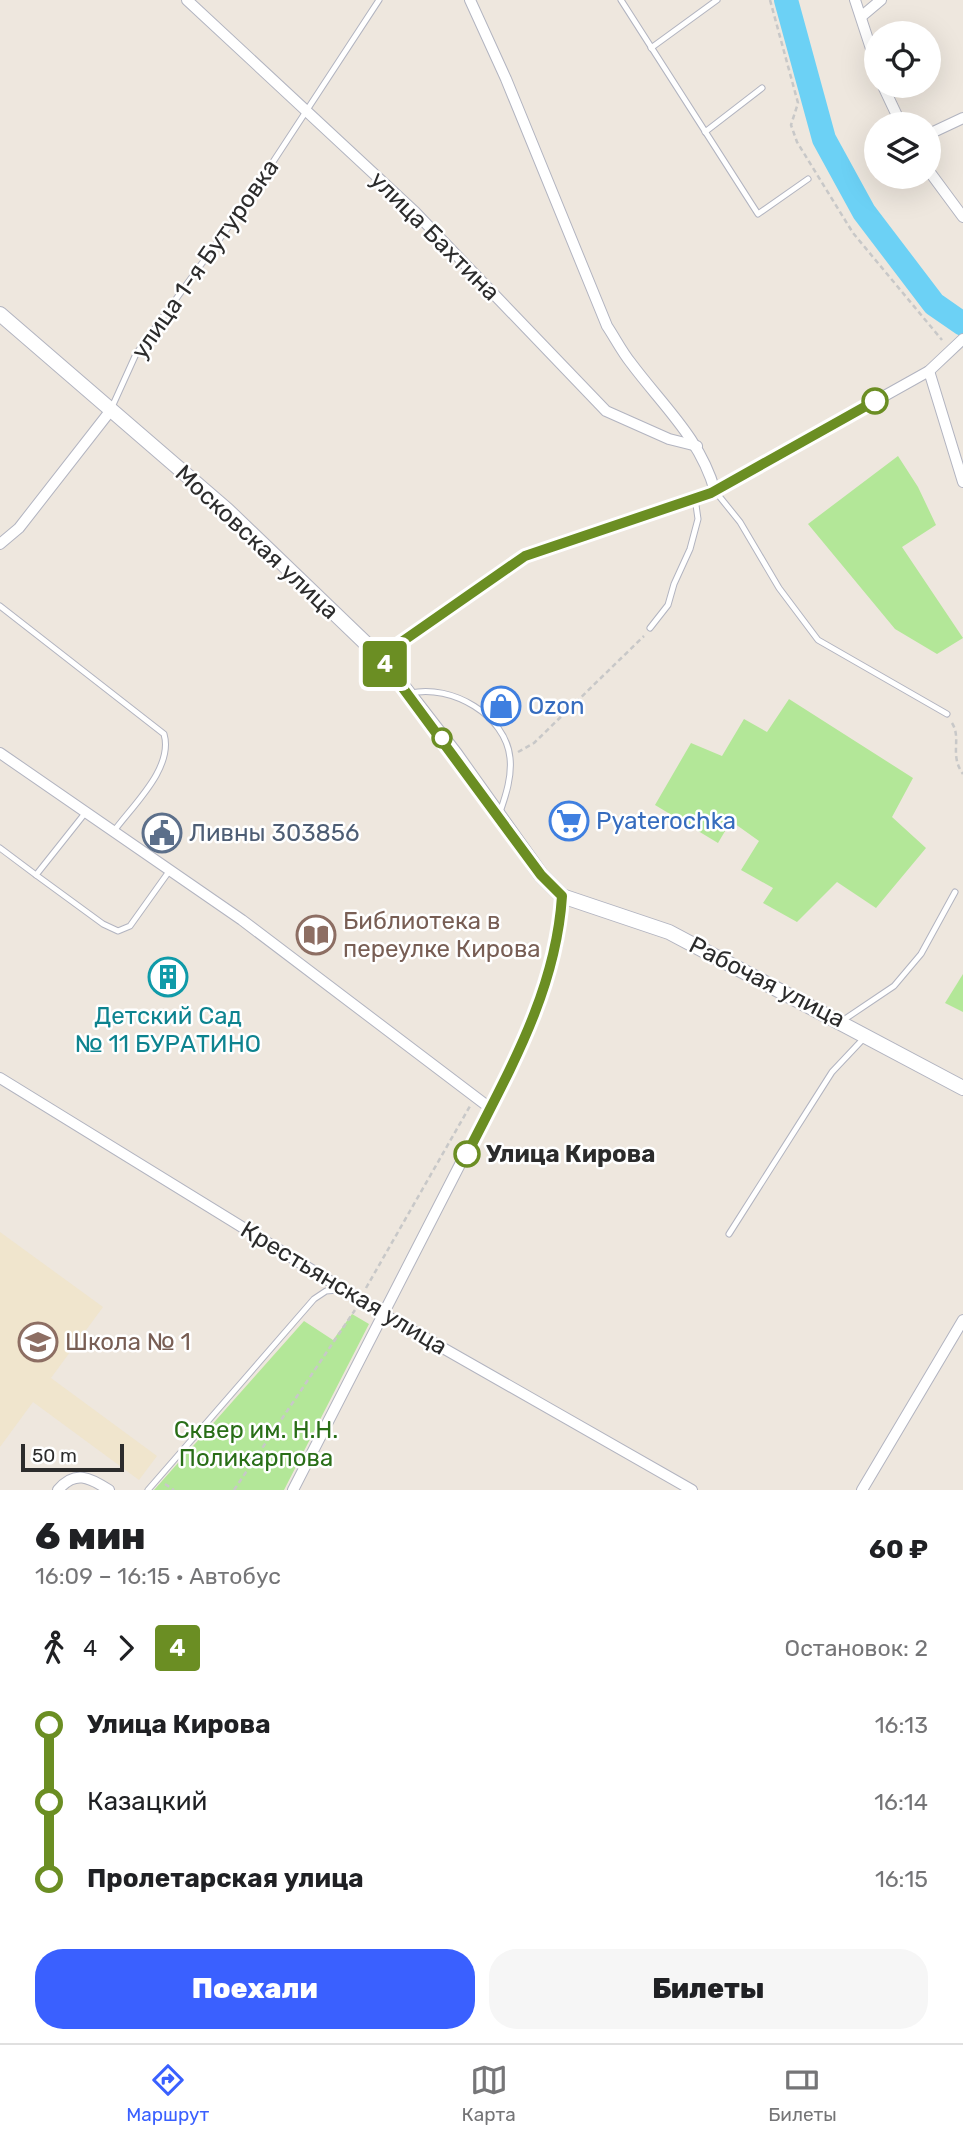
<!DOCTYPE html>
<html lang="ru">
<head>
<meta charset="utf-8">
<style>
  body { margin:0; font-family:Rubik,sans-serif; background:#f6f6f6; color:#202124; height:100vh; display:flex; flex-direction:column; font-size:26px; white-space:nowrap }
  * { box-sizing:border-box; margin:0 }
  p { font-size:23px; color:#757577 }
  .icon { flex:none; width:38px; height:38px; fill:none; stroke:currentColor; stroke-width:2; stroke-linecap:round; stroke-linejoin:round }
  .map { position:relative; height:1490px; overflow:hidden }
  .details { display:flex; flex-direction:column; background:#fff; flex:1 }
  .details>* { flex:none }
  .badge { padding:0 14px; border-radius:5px; font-size:24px; line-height:46px }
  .fabs { position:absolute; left:864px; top:21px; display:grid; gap:14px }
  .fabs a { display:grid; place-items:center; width:77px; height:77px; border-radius:50%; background:#fff; box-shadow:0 7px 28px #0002; font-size:35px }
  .scale { position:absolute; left:21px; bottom:18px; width:103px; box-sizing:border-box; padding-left:7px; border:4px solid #2c2c2c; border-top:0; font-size:19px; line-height:24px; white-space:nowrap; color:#2c2c2c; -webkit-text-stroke:5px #fff; paint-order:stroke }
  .map>.badge { position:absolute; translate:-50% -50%; box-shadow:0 0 0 4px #fff }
  .legs { display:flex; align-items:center; gap:10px; height:77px; padding:0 35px; font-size:23px }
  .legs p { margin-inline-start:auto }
  .headline { display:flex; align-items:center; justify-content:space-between; height:119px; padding:0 35px }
  h1 { font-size:38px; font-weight:800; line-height:52px }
  .button { display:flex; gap:14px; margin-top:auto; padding:14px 35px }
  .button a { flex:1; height:80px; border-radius:28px; background:#3a60ff; color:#fff; font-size:28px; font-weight:800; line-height:80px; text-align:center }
  .button a+a { background:#f6f6f6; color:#202124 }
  ul { padding:0 35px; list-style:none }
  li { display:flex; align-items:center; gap:24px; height:77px; font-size:26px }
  li i { display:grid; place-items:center; width:10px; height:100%; margin:0 9px; background:currentColor }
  li i::after { content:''; width:18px; height:18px; margin:-9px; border:5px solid; border-radius:50%; background:#fff }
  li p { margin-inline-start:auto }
  li:first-child i { background:linear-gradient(#0000 50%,currentColor 0) }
  li:last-child i { background:linear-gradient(currentColor 50%,#0000 0) }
  .tabs { display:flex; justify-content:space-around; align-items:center; height:98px; border-top:2px solid #e0e0e0; background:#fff; font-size:19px; color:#757577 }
  .tabs a { display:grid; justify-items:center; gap:4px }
  .tabs .on { color:#3a60ff }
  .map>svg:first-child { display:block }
  .education { fill:#f0e5cd }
  .green { fill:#b3e798 }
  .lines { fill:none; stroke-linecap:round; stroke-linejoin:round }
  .river { stroke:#6cd1f5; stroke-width:24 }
  .service-casing { stroke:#b2b4c0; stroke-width:7 }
  .minor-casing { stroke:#b2b4c0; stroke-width:12 }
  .tertiary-casing { stroke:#b2b4c0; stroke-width:16 }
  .path { stroke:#c8c8c8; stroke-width:2.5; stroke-dasharray:5 3.5; stroke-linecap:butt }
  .service { stroke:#fff; stroke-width:5 }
  .minor { stroke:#fff; stroke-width:10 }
  .tertiary { stroke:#fff; stroke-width:14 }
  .line-1-casing { stroke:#fff; stroke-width:16 }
  .line-1 { stroke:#6b8e23; stroke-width:10 }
  .stop-1-dot { fill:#fff; stroke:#6b8e23; stroke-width:3.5 }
  .labels { text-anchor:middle; stroke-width:5; stroke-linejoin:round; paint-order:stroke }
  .street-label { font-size:24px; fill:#2c2c2c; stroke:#fff }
  .shop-label { font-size:24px; fill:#366cbe; stroke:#fff; text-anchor:start }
  .service-label { font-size:24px; fill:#4e5e75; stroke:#fff; text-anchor:start }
  .education-label { font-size:24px; fill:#785e54; stroke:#fff; text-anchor:start }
  .culture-label { font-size:24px; fill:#0d838f; stroke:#fff }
  .stop-label { font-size:24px; font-weight:bold; fill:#2c2c2c; stroke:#fff; text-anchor:start }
  .park-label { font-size:24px; fill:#296e17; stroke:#fff }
</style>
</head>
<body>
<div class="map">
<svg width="963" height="1490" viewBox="0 0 963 1490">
  <rect width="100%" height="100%" fill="#eee7de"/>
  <path class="education" d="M0 1232 103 1307 51 1378 157 1456 139 1480 33 1402 0 1447Z"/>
  <g class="green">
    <path d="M898 456 918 487 936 525 902 547 963 638 937 654 895 629 808 524Z"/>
    <path d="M789 699 913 778 892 817 926 848 876 908 837 882 797 922 763 903 773 888 741 870 759 841 731 821 718 843 655 805 691 743 722 756 744 719 767 732Z"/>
    <path d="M963 974V1012L945 1003Z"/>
    <path d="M352 1314 369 1324 284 1490H154L304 1321 333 1340Z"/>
  </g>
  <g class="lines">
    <path class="river" d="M786 0 824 139 864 212 934 304 963 324"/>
    <defs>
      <g id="service">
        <path d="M621 0 758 214 808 179"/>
        <path d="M651 48 717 0"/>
        <path d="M705 132 762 88"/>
        <path d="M112 407 136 354 248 200 379 0"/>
        <path d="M715 491 740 522 779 588 818 640 947 714"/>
        <path d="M0 606 164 734C174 768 132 806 114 831"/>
        <path d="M650 628 668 605 674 584 690 549 698 519 695 498"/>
        <path d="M411 693C451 684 506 715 510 758 512 776 506 795 500 812"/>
        <path d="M86 812 36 875 103 924 118 931 130 926 170 870"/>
        <path d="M0 848 36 875"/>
        <path d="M842 1021 894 986 921 954 955 892"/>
        <path d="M729 1234 832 1072 865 1037"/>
        <path d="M148 1490 314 1299 326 1291 338 1290"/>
      </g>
      <g id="minor">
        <path d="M187 0 415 212 606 411 669 439 697 446"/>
        <path d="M470 0 506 79 607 326C615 338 622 352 631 363 663 406 700 438 715 491"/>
        <path d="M855 0 877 67"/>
        <path d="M862 16 881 0"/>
        <path d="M883 86 901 124"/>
        <path d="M929 134 963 118"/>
        <path d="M929 171 963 217"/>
        <path d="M929 371 963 482"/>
        <path d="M0 544 19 528 111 410"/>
        <path d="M380 657 525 556 711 493 929 371 963 339"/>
        <path d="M0 753 242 920 490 1108"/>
        <path d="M0 1078 385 1315 692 1490"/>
        <path d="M58 1490C75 1470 89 1477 109 1490"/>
        <path d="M293 1490 532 1024 557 944 562 896"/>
        <path d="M862 1490 963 1320"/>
      </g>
      <path id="tertiary" d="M0 314 227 510 380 657 455 754 541 875 562 896 669 932 963 1088"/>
    </defs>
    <use href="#service" class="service-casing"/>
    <use href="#minor" class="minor-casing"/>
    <use href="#tertiary" class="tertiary-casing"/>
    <g class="path">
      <path d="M770 0 798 103 791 125 797 142 853 233 942 340"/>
      <path d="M952 723C962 739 949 755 963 774"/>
      <path d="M518 752 534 743 644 636"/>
      <path d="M366 1288 470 1106"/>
      <path d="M165 1484 174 1490"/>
      <path d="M234 1490 355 1310"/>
    </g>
    <use href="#service" class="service"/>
    <use href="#minor" class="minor"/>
    <use href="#tertiary" class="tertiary"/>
  </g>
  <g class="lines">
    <defs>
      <path id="line-1" d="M467 1154C509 1071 556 991 562 896L541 875 380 657 525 556 711 493 875 401"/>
    </defs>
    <use href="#line-1" class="line-1-casing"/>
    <use href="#line-1" class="line-1"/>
  </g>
  <defs>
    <symbol id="shop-ring" viewBox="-11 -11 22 22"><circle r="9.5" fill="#fff" stroke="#3f7fe0" stroke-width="1.5"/><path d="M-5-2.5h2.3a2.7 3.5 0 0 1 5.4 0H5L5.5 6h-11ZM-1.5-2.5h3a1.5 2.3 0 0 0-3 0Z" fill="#3f7fe0"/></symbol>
    <symbol id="supermarket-ring" viewBox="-11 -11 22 22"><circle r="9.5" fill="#fff" stroke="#3f7fe0" stroke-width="1.5"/><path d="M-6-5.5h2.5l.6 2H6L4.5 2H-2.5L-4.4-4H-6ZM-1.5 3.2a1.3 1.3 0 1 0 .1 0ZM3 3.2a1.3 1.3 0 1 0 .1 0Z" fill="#3f7fe0"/></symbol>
    <symbol id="civic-ring" viewBox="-11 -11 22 22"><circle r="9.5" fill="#fff" stroke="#5c6f8a" stroke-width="1.5"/><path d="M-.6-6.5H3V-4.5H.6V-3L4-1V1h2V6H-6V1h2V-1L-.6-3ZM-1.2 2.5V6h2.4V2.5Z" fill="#5c6f8a"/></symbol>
    <symbol id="library-ring" viewBox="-11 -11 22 22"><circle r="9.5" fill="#fff" stroke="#8d6e63" stroke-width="1.5"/><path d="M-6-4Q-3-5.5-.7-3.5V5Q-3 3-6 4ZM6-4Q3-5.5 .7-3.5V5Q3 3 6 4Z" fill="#8d6e63"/></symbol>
    <symbol id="building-ring" viewBox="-11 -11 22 22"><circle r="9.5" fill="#fff" stroke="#0f9aa8" stroke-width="1.5"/><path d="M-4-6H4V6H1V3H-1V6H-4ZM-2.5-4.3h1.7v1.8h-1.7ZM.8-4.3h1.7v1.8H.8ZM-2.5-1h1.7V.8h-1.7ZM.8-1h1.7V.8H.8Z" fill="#0f9aa8"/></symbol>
    <symbol id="school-ring" viewBox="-11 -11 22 22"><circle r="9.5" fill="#fff" stroke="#8d6e63" stroke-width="1.5"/><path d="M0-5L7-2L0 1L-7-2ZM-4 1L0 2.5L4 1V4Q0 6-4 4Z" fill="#8d6e63"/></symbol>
  </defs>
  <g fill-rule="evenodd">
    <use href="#shop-ring" x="479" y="684" width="44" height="44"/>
    <use href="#supermarket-ring" x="547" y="799" width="44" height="44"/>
    <use href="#civic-ring" x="140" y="811" width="44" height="44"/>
    <use href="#library-ring" x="294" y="913" width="44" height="44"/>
    <use href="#building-ring" x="146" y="955" width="44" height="44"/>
    <use href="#school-ring" x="16" y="1320" width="44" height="44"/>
  </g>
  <g class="stop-1-dot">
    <circle cx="875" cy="401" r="12"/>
    <circle cx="442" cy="738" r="9"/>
    <circle cx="467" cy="1154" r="12"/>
  </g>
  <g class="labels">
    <g class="street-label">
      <text transform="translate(435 236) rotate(45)" y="8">улица Бахтина</text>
      <text transform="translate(205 259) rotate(-55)" y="8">улица 1-я Бутуровка</text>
      <text transform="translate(257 542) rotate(43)" y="8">Московская улица</text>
      <text transform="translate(767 982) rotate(27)" y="8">Рабочая улица</text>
      <text transform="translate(344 1288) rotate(31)" y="8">Крестьянская улица</text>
    </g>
    <g class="shop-label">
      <text x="528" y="714">Ozon</text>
      <text x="596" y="829">Pyaterochka</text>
    </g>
    <g class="service-label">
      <text x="189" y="841">Ливны 303856</text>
    </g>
    <g class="education-label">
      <text x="343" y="929">Библиотека в<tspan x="343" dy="28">переулке Кирова</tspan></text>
      <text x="65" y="1350">Школа № 1</text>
    </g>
    <g class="culture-label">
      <text x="168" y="1024">Детский Сад<tspan x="168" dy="28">№ 11 БУРАТИНО</tspan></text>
    </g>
    <g class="stop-label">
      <text x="486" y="1162">Улица Кирова</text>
    </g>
    <g class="park-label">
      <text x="256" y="1438">Сквер им. Н.Н.<tspan x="256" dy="28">Поликарпова</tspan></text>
    </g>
  </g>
</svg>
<div class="fabs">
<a><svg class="icon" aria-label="locate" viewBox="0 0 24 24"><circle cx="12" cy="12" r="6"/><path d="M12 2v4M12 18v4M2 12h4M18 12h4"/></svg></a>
<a><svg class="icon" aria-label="layers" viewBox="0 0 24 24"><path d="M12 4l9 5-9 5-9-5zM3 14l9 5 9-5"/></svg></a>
</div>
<div class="scale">50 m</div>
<b class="badge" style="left:385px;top:664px;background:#6b8e23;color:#fff">4</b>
</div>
<section class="details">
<div class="headline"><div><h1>6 мин</h1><p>16:09 – 16:15 · Автобус</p></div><b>60 ₽</b></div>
<div class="legs"><svg class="icon" aria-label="walk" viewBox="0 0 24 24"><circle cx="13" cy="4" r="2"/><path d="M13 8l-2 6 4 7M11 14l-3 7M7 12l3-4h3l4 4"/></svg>4<svg class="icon" aria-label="forward" viewBox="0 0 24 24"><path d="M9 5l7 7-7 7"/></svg><b class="badge" style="background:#6b8e23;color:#fff">4</b><p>Остановок: 2</p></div>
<ul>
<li><i style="color:#6b8e23"></i><b>Улица Кирова</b><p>16:13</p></li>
<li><i style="color:#6b8e23"></i><span>Казацкий</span><p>16:14</p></li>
<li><i style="color:#6b8e23"></i><b>Пролетарская улица</b><p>16:15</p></li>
</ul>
<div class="button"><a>Поехали</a><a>Билеты</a></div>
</section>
<nav class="tabs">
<a class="on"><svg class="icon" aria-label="directions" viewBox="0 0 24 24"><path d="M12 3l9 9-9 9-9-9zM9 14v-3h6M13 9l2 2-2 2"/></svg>Маршрут</a>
<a><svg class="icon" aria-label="map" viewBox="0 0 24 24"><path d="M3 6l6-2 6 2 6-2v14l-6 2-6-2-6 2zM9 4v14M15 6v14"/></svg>Карта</a>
<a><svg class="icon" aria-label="tickets" viewBox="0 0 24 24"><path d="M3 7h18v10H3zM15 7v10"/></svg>Билеты</a>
</nav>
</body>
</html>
